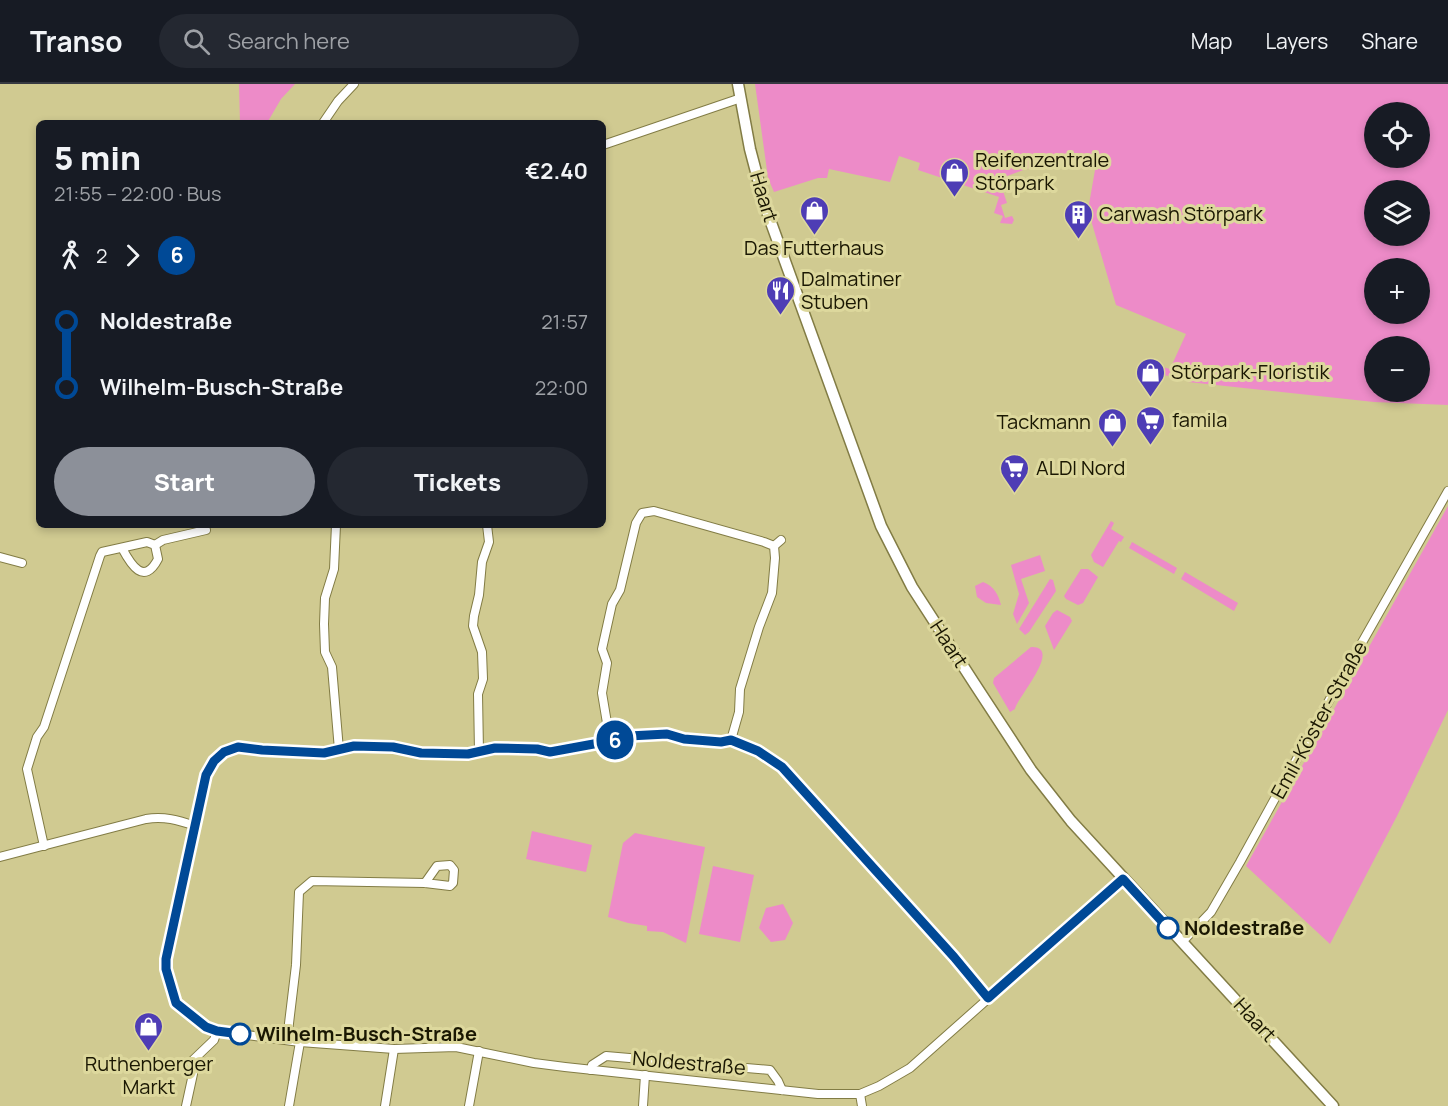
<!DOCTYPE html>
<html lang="en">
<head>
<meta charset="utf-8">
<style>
  body { margin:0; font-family:Manrope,sans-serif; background:#242831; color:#f1f3f6; height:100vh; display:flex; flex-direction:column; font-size:22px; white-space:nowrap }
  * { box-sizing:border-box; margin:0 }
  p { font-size:20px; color:#9ea1a6 }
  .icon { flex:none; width:33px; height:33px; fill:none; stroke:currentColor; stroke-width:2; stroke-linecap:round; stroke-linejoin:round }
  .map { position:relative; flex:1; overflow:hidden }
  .drawer { position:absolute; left:36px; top:36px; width:570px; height:408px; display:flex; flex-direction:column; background:#171b24; border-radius:9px; box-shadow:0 3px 9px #0003 }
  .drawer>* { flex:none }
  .badge { padding:0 12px; border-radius:20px; font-size:21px; line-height:39px }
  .tools { position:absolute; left:1364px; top:18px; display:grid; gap:12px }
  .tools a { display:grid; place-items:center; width:66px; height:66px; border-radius:50%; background:#171b24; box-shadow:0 3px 9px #0003; font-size:30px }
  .map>.badge { position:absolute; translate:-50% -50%; box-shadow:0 0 0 3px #fff }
  .legs { display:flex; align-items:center; gap:9px; height:66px; padding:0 18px; font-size:20px }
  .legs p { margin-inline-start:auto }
  .head { display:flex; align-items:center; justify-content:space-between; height:102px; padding:0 18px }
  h1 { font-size:33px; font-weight:800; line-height:45px }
  .action { display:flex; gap:12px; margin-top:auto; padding:12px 18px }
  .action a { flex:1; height:69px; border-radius:36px; background:#8c9099; color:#fff; font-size:24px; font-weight:800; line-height:69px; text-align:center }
  .action a+a { background:#242831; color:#f1f3f6 }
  ul { padding:0 18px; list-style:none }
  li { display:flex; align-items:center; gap:21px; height:66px; font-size:22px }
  li i { display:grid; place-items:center; width:9px; height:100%; margin:0 8px; background:currentColor }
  li i::after { content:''; width:15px; height:15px; margin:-8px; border:4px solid; border-radius:50%; background:#171b24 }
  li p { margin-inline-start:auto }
  li:first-child i { background:linear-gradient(#0000 50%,currentColor 0) }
  li:last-child i { background:linear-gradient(currentColor 50%,#0000 0) }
  header { display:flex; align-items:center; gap:36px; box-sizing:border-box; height:84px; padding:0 30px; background:#171b24; border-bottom:2px solid #363941 }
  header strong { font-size:28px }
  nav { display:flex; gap:33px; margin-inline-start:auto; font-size:21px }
  .search { width:420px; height:54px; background:#242831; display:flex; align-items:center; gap:15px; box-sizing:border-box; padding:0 21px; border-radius:33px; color:#9ea1a6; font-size:22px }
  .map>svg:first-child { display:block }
  .green { fill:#ed8bc8; fill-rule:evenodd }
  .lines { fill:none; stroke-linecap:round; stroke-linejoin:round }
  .minor-casing { stroke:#827c45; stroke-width:10 }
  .secondary-casing { stroke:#827c45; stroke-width:13 }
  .minor { stroke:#fff; stroke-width:8 }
  .secondary { stroke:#fff; stroke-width:10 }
  .line-1-casing { stroke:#fff; stroke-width:14 }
  .line-1 { stroke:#004996; stroke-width:9 }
  .stop-1-dot { fill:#fff; stroke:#004996; stroke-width:3 }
  .labels { text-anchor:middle; stroke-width:6; stroke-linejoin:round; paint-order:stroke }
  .poi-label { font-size:20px; fill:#1a1702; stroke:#ddd89d; text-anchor:start }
  .street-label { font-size:20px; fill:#1a1702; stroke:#ddd89d }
  .stop-label { font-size:20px; font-weight:bold; fill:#1a1702; stroke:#ddd89d; text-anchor:start }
</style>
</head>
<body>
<header>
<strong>Transo</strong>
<div class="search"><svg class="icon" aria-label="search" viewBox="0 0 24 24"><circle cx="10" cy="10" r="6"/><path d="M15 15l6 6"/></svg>Search here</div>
<nav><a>Map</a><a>Layers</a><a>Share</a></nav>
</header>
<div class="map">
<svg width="1448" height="1022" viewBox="0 0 1448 1022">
  <rect width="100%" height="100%" fill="#d0ca91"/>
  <g class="green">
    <path d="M239 0H295L281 15 267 39H240Z"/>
    <path d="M755 0H1448V321L1374 318 1188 298 1189 289 1182 286 1172 292 1145 290 1146 284 1156 288 1159 282 1170 285 1186 250 1116 221 1088 126 1095 86 1055 74 999 95 1007 119 1001 121 1005 134 1012 132 1014 136 1012 140 1000 139 1003 132 994 129 999 113 918 86 920 79 899 72 890 98 829 85 827 94H818L774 108 768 94ZM1374 28H1419V74H1374ZM1374 106H1419V152H1374ZM1374 184H1419V230H1374ZM1374 262H1419V308H1374Z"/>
    <path d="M1448 422V626L1397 732 1330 860 1246 782Z"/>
    <path d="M1111 437 1114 439 1111 445 1124 453 1121 458 1119 457 1103 483 1094 478 1091 471Z"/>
    <path d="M1132 458 1177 484 1174 490 1129 464Z"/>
    <path d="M1040 471 1045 487 1021 495 1029 519 1017 540 1013 530 1019 510 1011 481Z"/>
    <path d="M1081 485H1088L1098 493 1083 519 1078 521 1066 515 1064 512Z"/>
    <path d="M1185 488 1238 519 1234 527 1181 495Z"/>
    <path d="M1050 495 1053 496 1056 507 1029 548 1025 551 1019 545Z"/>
    <path d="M983 498C994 502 998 510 1001 521L986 519 977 513 975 502Z"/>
    <path d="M1057 526 1070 533 1072 537 1054 566 1045 542 1053 529Z"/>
    <path d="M1031 563C1064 562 1016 615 1015 625L1010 628 993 599 994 594Z"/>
    <path d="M532 747 592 761 586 788 526 775Z"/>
    <path d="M635 749 705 763 686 859 663 848 647 847V842L628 839 608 833 623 759Z"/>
    <path d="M713 782 754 791 740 858 699 850Z"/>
    <path d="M783 820 793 839 785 856 771 858 759 844 766 824Z"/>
  </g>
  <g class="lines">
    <defs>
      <g id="minor">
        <path d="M323 39 338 17 354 0"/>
        <path d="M603 61 741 14"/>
        <path d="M336 441 334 485 325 514 324 540 325 568 332 583 339 666"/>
        <path d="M155 461 163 456 206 446"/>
        <path d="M774 462 781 456"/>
        <path d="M0 473 22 479"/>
        <path d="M610 657 602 609 607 579 602 565 612 520 620 506 636 439 642 429 654 427 764 458 774 462 775 474 772 509 759 543 740 605 739 628 731 656"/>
        <path d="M479 668 478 610 483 595 482 568 473 542 474 532 479 511 482 478 489 458 487 441"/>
        <path d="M44 762 27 685 37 653 44 643 100 472 102 468 147 458 155 461 158 475C144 502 131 481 122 464"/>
        <path d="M0 773 146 735C164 732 178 736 195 742"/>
        <path d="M1182 858 1211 828 1240 778 1322 629 1448 407"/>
        <path d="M988 914 954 873 782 683 758 667 731 656 721 658 684 655 667 650 629 652 610 657 550 668 537 665 495 664 468 670 421 669 393 663 354 662 324 669 262 666 238 663 224 668 214 677 205 691 166 875C166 911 183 934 217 947L300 958 394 965 456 963 534 979 565 983 818 1010H860L879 1002 910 984 1123 795"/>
        <path d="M287 956 296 881 299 808 312 797 425 799 450 802 453 799 454 786 450 781 437 782 425 799"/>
        <path d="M591 986 592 981 606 972 770 986 778 997 782 1006"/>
        <path d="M860 1010 862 1022"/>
        <path d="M186 1022 193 990 192 977 214 956 217 947"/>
        <path d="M289 1022 300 958"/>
        <path d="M385 1022 394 965"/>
        <path d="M469 1022 479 967"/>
        <path d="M643 1022 645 991"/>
      </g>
      <path id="secondary" d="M738 0 750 65 765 122 881 442 912 503 974 599 1031 686 1071 737 1333 1022"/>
    </defs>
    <use href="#minor" class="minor-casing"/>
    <use href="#secondary" class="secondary-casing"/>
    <use href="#minor" class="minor"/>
    <use href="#secondary" class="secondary"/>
  </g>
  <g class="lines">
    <defs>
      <path id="line-1" d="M240 950 217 947 206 943 176 919 166 885V875L206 691 214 677 224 668 238 663 262 666 324 669 354 662 393 663 421 669 468 670 495 664 537 665 550 668 610 657 629 652 667 650 684 655 721 658 731 656 758 667 782 683 954 873 988 914 1123 795 1168 844"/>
    </defs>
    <use href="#line-1" class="line-1-casing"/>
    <use href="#line-1" class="line-1"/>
  </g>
  <defs>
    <symbol id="shop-pin" viewBox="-11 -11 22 30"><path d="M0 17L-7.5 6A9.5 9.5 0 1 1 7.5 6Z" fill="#4e3db5" stroke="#ddd89d"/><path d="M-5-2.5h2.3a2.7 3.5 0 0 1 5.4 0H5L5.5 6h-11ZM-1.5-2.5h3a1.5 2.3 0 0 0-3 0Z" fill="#fff"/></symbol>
    <symbol id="building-pin" viewBox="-11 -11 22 30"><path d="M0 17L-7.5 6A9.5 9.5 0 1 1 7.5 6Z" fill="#4e3db5" stroke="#ddd89d"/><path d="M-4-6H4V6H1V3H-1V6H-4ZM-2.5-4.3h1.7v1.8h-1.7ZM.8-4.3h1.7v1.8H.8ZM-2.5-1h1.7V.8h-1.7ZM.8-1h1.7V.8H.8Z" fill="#fff"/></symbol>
    <symbol id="restaurant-pin" viewBox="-11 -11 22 30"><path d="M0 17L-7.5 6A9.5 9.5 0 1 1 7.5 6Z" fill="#4e3db5" stroke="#ddd89d"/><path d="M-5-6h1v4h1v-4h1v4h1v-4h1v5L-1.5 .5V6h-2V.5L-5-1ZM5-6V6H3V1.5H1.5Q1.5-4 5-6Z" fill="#fff"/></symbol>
    <symbol id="supermarket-pin" viewBox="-11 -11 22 30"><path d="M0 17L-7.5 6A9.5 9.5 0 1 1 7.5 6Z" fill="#4e3db5" stroke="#ddd89d"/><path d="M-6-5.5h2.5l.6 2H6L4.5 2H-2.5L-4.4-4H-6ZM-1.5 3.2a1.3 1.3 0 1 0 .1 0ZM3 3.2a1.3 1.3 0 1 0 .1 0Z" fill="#fff"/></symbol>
  </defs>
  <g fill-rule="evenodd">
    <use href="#shop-pin" x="938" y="72" width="33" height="45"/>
    <use href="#shop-pin" x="798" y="110" width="33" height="45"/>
    <use href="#building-pin" x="1062" y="114" width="33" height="45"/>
    <use href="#restaurant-pin" x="764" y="190" width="33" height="45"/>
    <use href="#shop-pin" x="1134" y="272" width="33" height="45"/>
    <use href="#supermarket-pin" x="1134" y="320" width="33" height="45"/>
    <use href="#shop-pin" x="1096" y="322" width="33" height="45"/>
    <use href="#supermarket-pin" x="998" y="368" width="33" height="45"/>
    <use href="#shop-pin" x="132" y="926" width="33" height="45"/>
  </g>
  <g class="stop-1-dot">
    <circle cx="1168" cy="844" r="10"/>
    <circle cx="240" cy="950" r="10"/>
  </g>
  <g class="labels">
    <g class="poi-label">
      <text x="975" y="83">Reifenzentrale<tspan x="975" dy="23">Störpark</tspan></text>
      <text x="1099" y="137">Carwash Störpark</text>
      <text x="814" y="171" text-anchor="middle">Das Futterhaus</text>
      <text x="801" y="202">Dalmatiner<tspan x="801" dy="23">Stuben</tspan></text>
      <text x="1171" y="295">Störpark-Floristik</text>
      <text x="1172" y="343">famila</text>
      <text x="1091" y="345" text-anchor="end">Tackmann</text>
      <text x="1036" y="391">ALDI Nord</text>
      <text x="149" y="987" text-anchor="middle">Ruthenberger<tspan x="149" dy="23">Markt</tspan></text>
    </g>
    <g class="street-label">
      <text transform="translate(764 113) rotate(73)" y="7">Haart</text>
      <text transform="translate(949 560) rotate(57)" y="7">Haart</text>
      <text transform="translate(1319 636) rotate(-61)" y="7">Emil-Köster-Straße</text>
      <text transform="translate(1255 936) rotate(47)" y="7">Haart</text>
      <text transform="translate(689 979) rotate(5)" y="7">Noldestraße</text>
    </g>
    <g class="stop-label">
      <text x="1184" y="851">Noldestraße</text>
      <text x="256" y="957">Wilhelm-Busch-Straße</text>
    </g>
  </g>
</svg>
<div class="tools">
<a><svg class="icon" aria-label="locate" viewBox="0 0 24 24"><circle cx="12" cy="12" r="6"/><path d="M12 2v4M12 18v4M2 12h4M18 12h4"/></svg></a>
<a><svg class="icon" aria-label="layers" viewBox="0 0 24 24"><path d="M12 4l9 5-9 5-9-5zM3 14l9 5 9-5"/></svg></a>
<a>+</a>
<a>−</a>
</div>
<b class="badge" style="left:615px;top:656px;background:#004996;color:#fff">6</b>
<section class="drawer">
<div class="head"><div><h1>5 min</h1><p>21:55 – 22:00 · Bus</p></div><b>€2.40</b></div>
<div class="legs"><svg class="icon" aria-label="walk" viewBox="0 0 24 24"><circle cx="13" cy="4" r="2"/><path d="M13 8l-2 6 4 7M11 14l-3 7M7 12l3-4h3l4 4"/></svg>2<svg class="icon" aria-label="forward" viewBox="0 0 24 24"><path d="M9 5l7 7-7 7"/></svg><b class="badge" style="background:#004996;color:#fff">6</b></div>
<ul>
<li><i style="color:#004996"></i><b>Noldestraße</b><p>21:57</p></li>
<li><i style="color:#004996"></i><b>Wilhelm-Busch-Straße</b><p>22:00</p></li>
</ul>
<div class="action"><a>Start</a><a>Tickets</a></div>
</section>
</div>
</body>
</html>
